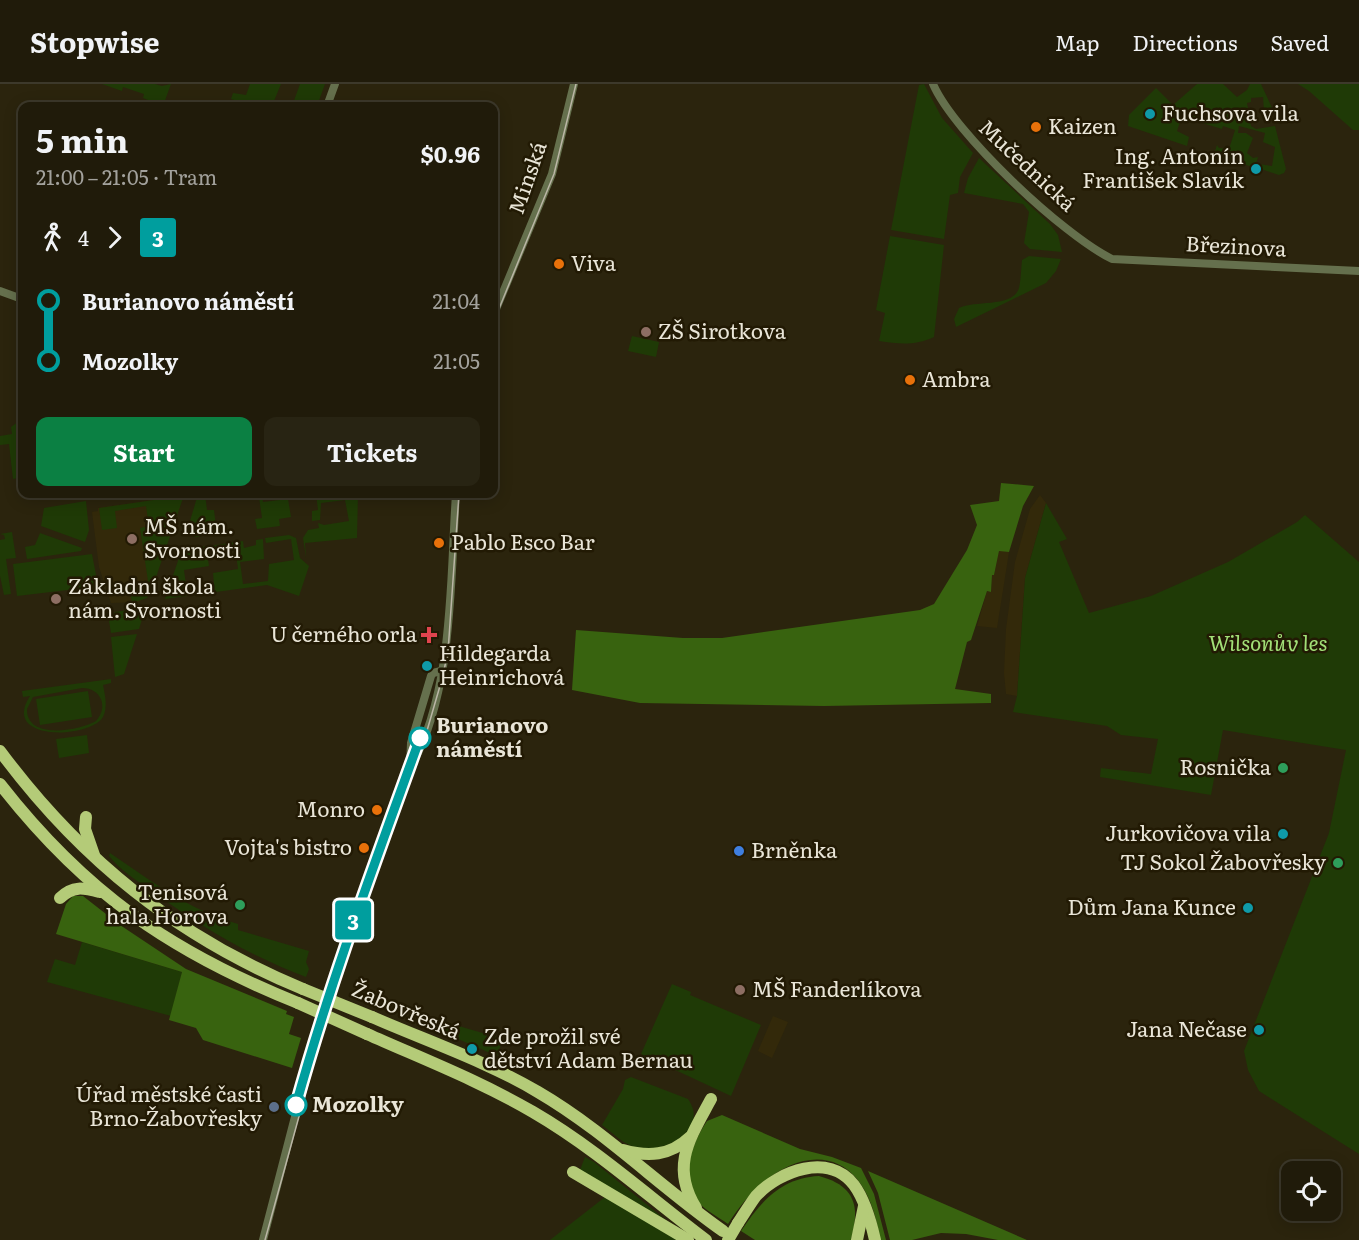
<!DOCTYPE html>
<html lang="en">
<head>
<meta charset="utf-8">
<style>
  body { margin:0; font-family:Literata,serif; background:#282413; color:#f1f3f6; height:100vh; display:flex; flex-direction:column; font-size:22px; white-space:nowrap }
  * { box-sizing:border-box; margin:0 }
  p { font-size:20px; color:#a2a19c }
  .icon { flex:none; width:33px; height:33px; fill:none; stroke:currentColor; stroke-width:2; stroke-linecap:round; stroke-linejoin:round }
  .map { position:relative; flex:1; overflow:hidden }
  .side { position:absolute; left:18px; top:18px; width:480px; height:396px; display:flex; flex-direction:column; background:#201b0a; border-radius:12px; box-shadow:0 3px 15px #0003,0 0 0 2px #3d392b }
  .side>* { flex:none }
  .badge { padding:0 12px; border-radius:4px; font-size:21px; line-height:39px }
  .tools { position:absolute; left:1281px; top:1077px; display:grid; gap:12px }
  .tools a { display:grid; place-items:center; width:60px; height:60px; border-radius:12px; background:#201b0a; box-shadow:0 3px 15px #0003,0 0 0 2px #3d392b; font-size:30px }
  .map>.badge { position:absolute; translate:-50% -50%; box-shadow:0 0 0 3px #fff }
  .legs { display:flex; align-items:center; gap:9px; height:66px; padding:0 18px; font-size:20px }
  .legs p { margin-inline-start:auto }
  .summary { display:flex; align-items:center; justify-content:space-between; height:102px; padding:0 18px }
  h1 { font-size:33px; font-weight:700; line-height:45px }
  .action { display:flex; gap:12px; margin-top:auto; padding:12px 18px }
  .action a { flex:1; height:69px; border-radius:12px; background:#0b8043; color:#fff; font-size:24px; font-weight:700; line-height:69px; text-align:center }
  .action a+a { background:#282413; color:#f1f3f6 }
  ul { padding:0 18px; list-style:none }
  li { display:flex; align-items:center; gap:21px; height:60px; font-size:22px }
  li i { display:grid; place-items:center; width:9px; height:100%; margin:0 8px; background:currentColor }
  li i::after { content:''; width:15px; height:15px; margin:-8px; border:4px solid; border-radius:50%; background:#201b0a }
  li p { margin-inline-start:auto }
  li:first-child i { background:linear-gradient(#0000 50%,currentColor 0) }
  li:last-child i { background:linear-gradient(currentColor 50%,#0000 0) }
  header { display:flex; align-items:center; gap:36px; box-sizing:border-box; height:84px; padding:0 30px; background:#201b0a; border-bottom:2px solid #3d392b }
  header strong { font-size:28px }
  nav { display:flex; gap:33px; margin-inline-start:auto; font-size:21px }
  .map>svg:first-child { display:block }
  .built { fill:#33290a }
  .green { fill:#1f3a06; fill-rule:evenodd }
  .forest { fill:#38630f }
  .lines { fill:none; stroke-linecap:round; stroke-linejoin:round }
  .tertiary { stroke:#65704d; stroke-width:8 }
  .trunk { stroke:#b4cb78; stroke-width:12 }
  .tram { stroke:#bbb6a6; stroke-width:1.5 }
  .trunk-bridge { stroke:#b4cb78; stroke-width:12 }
  .line-1-casing { stroke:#fff; stroke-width:14 }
  .line-1 { stroke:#009e9e; stroke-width:9 }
  .culture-dot { fill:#0f9aa8; stroke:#221a04; stroke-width:2 }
  .food-dot { fill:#e8710a; stroke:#221a04; stroke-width:2 }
  .education-dot { fill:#8d6e63; stroke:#221a04; stroke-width:2 }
  .health-dot { fill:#e0444e; stroke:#221a04; stroke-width:2 }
  .stop-1-dot { fill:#fff; stroke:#009e9e; stroke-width:3 }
  .leisure-dot { fill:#2e9e5b; stroke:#221a04; stroke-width:2 }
  .shop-dot { fill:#3f7fe0; stroke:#221a04; stroke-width:2 }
  .service-dot { fill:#5c6f8a; stroke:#221a04; stroke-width:2 }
  .labels { text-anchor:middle; stroke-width:5; stroke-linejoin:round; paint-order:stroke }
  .poi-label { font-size:21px; fill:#e9e5d7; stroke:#221a04; text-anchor:start }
  .street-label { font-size:21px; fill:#e9e5d7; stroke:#221a04 }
  .park-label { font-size:21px; font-style:italic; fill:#a2e077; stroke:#221a04 }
  .stop-label { font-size:21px; font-weight:bold; fill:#e9e5d7; stroke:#221a04; text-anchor:start }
</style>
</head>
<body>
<header>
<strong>Stopwise</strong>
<nav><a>Map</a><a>Directions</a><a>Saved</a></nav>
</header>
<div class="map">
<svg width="1359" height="1156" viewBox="0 0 1359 1156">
  <rect width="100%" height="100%" fill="#2b240d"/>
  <g class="built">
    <path d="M1040 411 1046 419 1025 494 1017 612 1006 610 1004 589 1006 545 1015 478 1030 425Z"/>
    <path d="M181 412 183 414 149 512 138 518 111 519 99 483 92 428 98 427V424Z"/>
    <path d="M999 466 1009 468 997 544 977 542 987 507 991 508 992 491H994Z"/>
    <path d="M773 932 788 938 772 974 758 967Z"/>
  </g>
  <g class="green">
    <path d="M102 0H155L162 2 171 0 163 22 143 14 144 10 123 3 122 7Z"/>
    <path d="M250 0H281L272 22H251L231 15 233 9 246 11Z"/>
    <path d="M300 0H325L317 22H292Z"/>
    <path d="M924 0 942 34 973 69 960 93 958 109 950 111 944 155 891 146 919 1Z"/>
    <path d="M1197 0H1223L1237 13 1247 6 1250 0H1261L1273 26 1264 27 1263 13 1251 14V18L1247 19 1251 42 1256 45 1275 42 1286 85 1284 89 1279 91 1258 84 1259 80 1272 82 1275 63 1263 58 1265 49 1239 42 1238 49H1246L1253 54 1247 69 1253 74 1258 73 1255 84 1214 70 1217 61 1219 64 1229 65 1235 46 1223 42 1222 45 1186 34 1185 39 1180 38 1177 47 1189 53 1187 62 1128 42 1129 31 1156 4 1173 21Z"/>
    <path d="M1298 0H1359V46H1353L1309 7Z"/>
    <path d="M979 74 1050 140 1058 151 1062 168 1030 165 1024 159 1029 128 1023 120 964 109 968 94Z"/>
    <path d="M890 152 944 161 934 253C915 262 899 260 879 257L885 229 876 226Z"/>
    <path d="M1029 172 1061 175 1056 187 1046 199 956 243 954 235 959 224C975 216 1013 224 1019 204 1021 196 1021 185 1022 176Z"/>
    <path d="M632 252 659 258 656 273 628 267Z"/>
    <path d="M22 335V393L13 395 9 360 0 361V352L12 350 11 343Z"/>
    <path d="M198 410H205L207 426H214L217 450 195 453 187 447Z"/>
    <path d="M233 410H262L263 418 288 415 291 433 279 435 280 442 257 445 255 435 262 434 259 413 234 416Z"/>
    <path d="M316 410H358L357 454 305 459 306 474 303 454 308 446 319 444 318 439 324 441 349 437 345 416 321 419 320 436 312 437V427L318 426Z"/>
    <path d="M181 412 183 414 152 505 147 514 132 519 129 501 148 497 140 444 149 442 146 422 115 427 117 444 102 446 99 424Z"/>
    <path d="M86 417 89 446 85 458 41 442 44 424Z"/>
    <path d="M1046 419 1067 455 1059 458 1089 529 1151 512 1228 478 1297 438 1305 431 1359 478V1070L1259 1007 1248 986 1244 967 1329 749 1346 666 1223 646 1211 711 1100 693 1101 684 1151 690 1158 655 1121 651 1107 642 1013 628 1017 612 1025 494Z"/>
    <path d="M12 448 16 474 6 475 11 510 4 511 0 492V456L5 455 4 451 0 450Z"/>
    <path d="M40 449 82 464 81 467 27 475 25 463 35 461Z"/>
    <path d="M289 451 296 454 300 474 309 482 299 512 267 501 165 515 181 468 206 462 209 482 184 486 187 508 212 504 214 500 213 489 238 485 235 463 209 467V462L243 457 244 464 256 461V456L263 455 264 475 240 478 243 500 268 497 269 480 294 476 291 455 266 459 265 454Z"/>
    <path d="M92 470 100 512H95L93 503 17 512 13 480Z"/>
    <path d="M137 525 144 529 139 545 111 549 109 537 115 528Z"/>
    <path d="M137 550 124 590 115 593 111 553Z"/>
    <path d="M111 595V599L103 601C105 611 108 623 103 633 90 655 0 658 30 612L23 613 22 607ZM82 604C101 604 109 623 96 637 79 647 26 656 27 625L33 613Z"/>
    <path d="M88 607 92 633 40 641 36 615Z"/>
    <path d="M87 651 89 669 59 674 56 655Z"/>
    <path d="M110 769C151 797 191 827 238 840V846L309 867 306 878 309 885 306 893C250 872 201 843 152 807 137 797 120 786 109 772Z"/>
    <path d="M82 858 182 888 171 932 47 898 55 875 75 881Z"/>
    <path d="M672 900 691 908 690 911 761 941 731 1012 641 970Z"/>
    <path d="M418 930 503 955 497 972 435 945Z"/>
    <path d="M631 993 688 1015C710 1046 664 1070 638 1064 625 1062 612 1048 602 1041L623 1005 625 996Z"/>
    <path d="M585 1073 594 1078 672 1141 580 1086Z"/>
    <path d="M605 1113 679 1156H550Z"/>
  </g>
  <g class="forest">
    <path d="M1001 399 1034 402 1023 422 1009 468 999 467 994 491H992L991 508 987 507 971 556 967 558 955 605 991 610V619L824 622 640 619 572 606 576 546 683 554H722L920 526 934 520 967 466 977 441 970 421 999 417Z"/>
    <path d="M73 812H83L120 841 186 885 287 927 286 930 294 933 289 950 301 954 292 984 203 956 196 944 169 936 182 888 56 850 66 820Z"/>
    <path d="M722 1031 800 1065 832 1073 861 1084 874 1110 886 1156H880C864 1043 778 1060 728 1140 718 1133 705 1126 697 1117 678 1094 692 1059 707 1037Z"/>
    <path d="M868 1087 1027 1156H998L966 1150 941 1149 912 1156H890L878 1109Z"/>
    <path d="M819 1092C856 1102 860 1123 851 1156H755L741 1147C761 1118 780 1094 819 1092Z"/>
  </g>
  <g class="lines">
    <g class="tertiary">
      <path d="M933 0C954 49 1063 151 1112 175L1359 187"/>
      <path d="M327 22 335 0"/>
      <path d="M0 207 22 215"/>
      <path d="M494 230 552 90 574 0"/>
      <path d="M410 683 411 659 431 592 433 589 441 587"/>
      <path d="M263 1156 317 948 410 684C454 609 450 495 456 410"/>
    </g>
    <g class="trunk">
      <path d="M0 667C81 776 177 853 303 905"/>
      <path d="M0 700C85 809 171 868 298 919"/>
      <path d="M86 733 85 745 94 771"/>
      <path d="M60 814C73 801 84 804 100 808"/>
      <path d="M372 933C427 957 486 977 538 1008 605 1047 660 1103 723 1147"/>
      <path d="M367 950C423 975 480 997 533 1028 595 1064 649 1113 706 1156"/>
      <path d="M623 1066C648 1073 670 1072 690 1053"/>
      <path d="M573 1088 688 1156"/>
      <path d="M696 1124C670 1082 690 1054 711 1015"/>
      <path d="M738 1139C744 1130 750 1120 756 1112 779 1087 829 1068 854 1101 865 1116 871 1138 875 1156"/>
      <path d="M857 1156 864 1122"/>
    </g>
    <g class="tram">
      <path d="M494 237 554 90 576 0"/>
      <path d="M265 1156 333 909 424 657 442 595 448 568 459 410"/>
    </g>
    <g class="trunk-bridge">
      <path d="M303 905 372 933"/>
      <path d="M298 919 367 950"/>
      <path d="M728 1156 738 1139"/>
    </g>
  </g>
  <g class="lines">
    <defs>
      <path id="line-1" d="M296 1021C331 895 376 776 420 654"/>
    </defs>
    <use href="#line-1" class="line-1-casing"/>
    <use href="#line-1" class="line-1"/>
  </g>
  <g class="culture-dot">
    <circle cx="1150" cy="30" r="6"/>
    <circle cx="1256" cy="85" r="6"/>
    <circle cx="427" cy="582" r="6"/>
    <circle cx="1283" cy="750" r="6"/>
    <circle cx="1248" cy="824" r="6"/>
    <circle cx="1259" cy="946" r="6"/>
    <circle cx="472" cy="965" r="6"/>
  </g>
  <g class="food-dot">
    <circle cx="1036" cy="43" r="6"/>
    <circle cx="559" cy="180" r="6"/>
    <circle cx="910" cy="296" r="6"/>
    <circle cx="439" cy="459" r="6"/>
    <circle cx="377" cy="726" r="6"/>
    <circle cx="364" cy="764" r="6"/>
  </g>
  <g class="education-dot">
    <circle cx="646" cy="248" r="6"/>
    <circle cx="132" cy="455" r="6"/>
    <circle cx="56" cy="515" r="6"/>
    <circle cx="740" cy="906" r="6"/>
  </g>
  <path class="health-dot" d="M426 542h6v6h6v6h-6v6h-6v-6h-6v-6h6z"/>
  <g class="stop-1-dot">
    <circle cx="420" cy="654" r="10"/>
    <circle cx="296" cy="1021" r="10"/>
  </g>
  <g class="leisure-dot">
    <circle cx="1283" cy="684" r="6"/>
    <circle cx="1338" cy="779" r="6"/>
    <circle cx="240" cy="821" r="6"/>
  </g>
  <circle class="shop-dot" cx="739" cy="767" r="6"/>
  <circle class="service-dot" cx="274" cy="1023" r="6"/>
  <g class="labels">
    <g class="poi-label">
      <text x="1162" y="37">Fuchsova vila</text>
      <text x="1048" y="50">Kaizen</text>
      <text x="1244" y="80" text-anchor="end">Ing. Antonín<tspan x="1244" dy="24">František Slavík</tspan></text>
      <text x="571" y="187">Viva</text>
      <text x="658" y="255">ZŠ Sirotkova</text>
      <text x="922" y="303">Ambra</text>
      <text x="144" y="450">MŠ nám.<tspan x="144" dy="24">Svornosti</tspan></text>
      <text x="451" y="466">Pablo Esco Bar</text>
      <text x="68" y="510">Základní škola<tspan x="68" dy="24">nám. Svornosti</tspan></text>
      <text x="417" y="558" text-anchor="end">U černého orla</text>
      <text x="439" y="577">Hildegarda<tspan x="439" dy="24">Heinrichová</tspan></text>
      <text x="1271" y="691" text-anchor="end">Rosnička</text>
      <text x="365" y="733" text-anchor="end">Monro</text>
      <text x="1271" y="757" text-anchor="end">Jurkovičova vila</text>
      <text x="352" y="771" text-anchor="end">Vojta's bistro</text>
      <text x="751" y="774">Brněnka</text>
      <text x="1326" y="786" text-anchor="end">TJ Sokol Žabovřesky</text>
      <text x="228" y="816" text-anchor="end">Tenisová<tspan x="228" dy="24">hala Horova</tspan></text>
      <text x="1236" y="831" text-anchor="end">Dům Jana Kunce</text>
      <text x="752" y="913">MŠ Fanderlíkova</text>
      <text x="1247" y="953" text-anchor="end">Jana Nečase</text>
      <text x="484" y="960">Zde prožil své<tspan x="484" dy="24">dětství Adam Bernau</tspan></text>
      <text x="262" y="1018" text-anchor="end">Úřad městské časti<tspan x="262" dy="24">Brno-Žabovřesky</tspan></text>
    </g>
    <g class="street-label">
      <text transform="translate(1027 82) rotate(43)" y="7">Mučednická</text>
      <text transform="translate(528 94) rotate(-71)" y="7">Minská</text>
      <text transform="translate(1236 163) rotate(3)" y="7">Březinova</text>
      <text transform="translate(406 927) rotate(23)" y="7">Žabovřeská</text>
    </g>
    <g class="park-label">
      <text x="1268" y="567">Wilsonův les</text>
    </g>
    <g class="stop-label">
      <text x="436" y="649">Burianovo<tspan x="436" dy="24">náměstí</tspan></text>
      <text x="312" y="1028">Mozolky</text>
    </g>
  </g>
</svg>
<div class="tools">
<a><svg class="icon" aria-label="locate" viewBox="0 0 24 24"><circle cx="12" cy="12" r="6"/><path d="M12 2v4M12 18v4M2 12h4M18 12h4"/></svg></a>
</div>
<b class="badge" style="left:353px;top:836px;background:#009e9e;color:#fff">3</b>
<section class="side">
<div class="summary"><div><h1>5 min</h1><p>21:00 – 21:05 · Tram</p></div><b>$0.96</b></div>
<div class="legs"><svg class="icon" aria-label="walk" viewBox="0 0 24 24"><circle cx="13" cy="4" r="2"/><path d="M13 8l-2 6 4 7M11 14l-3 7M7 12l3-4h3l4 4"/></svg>4<svg class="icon" aria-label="forward" viewBox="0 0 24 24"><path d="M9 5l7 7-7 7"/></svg><b class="badge" style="background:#009e9e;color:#fff">3</b></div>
<ul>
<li><i style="color:#009e9e"></i><b>Burianovo náměstí</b><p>21:04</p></li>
<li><i style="color:#009e9e"></i><b>Mozolky</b><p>21:05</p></li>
</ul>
<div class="action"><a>Start</a><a>Tickets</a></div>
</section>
</div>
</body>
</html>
